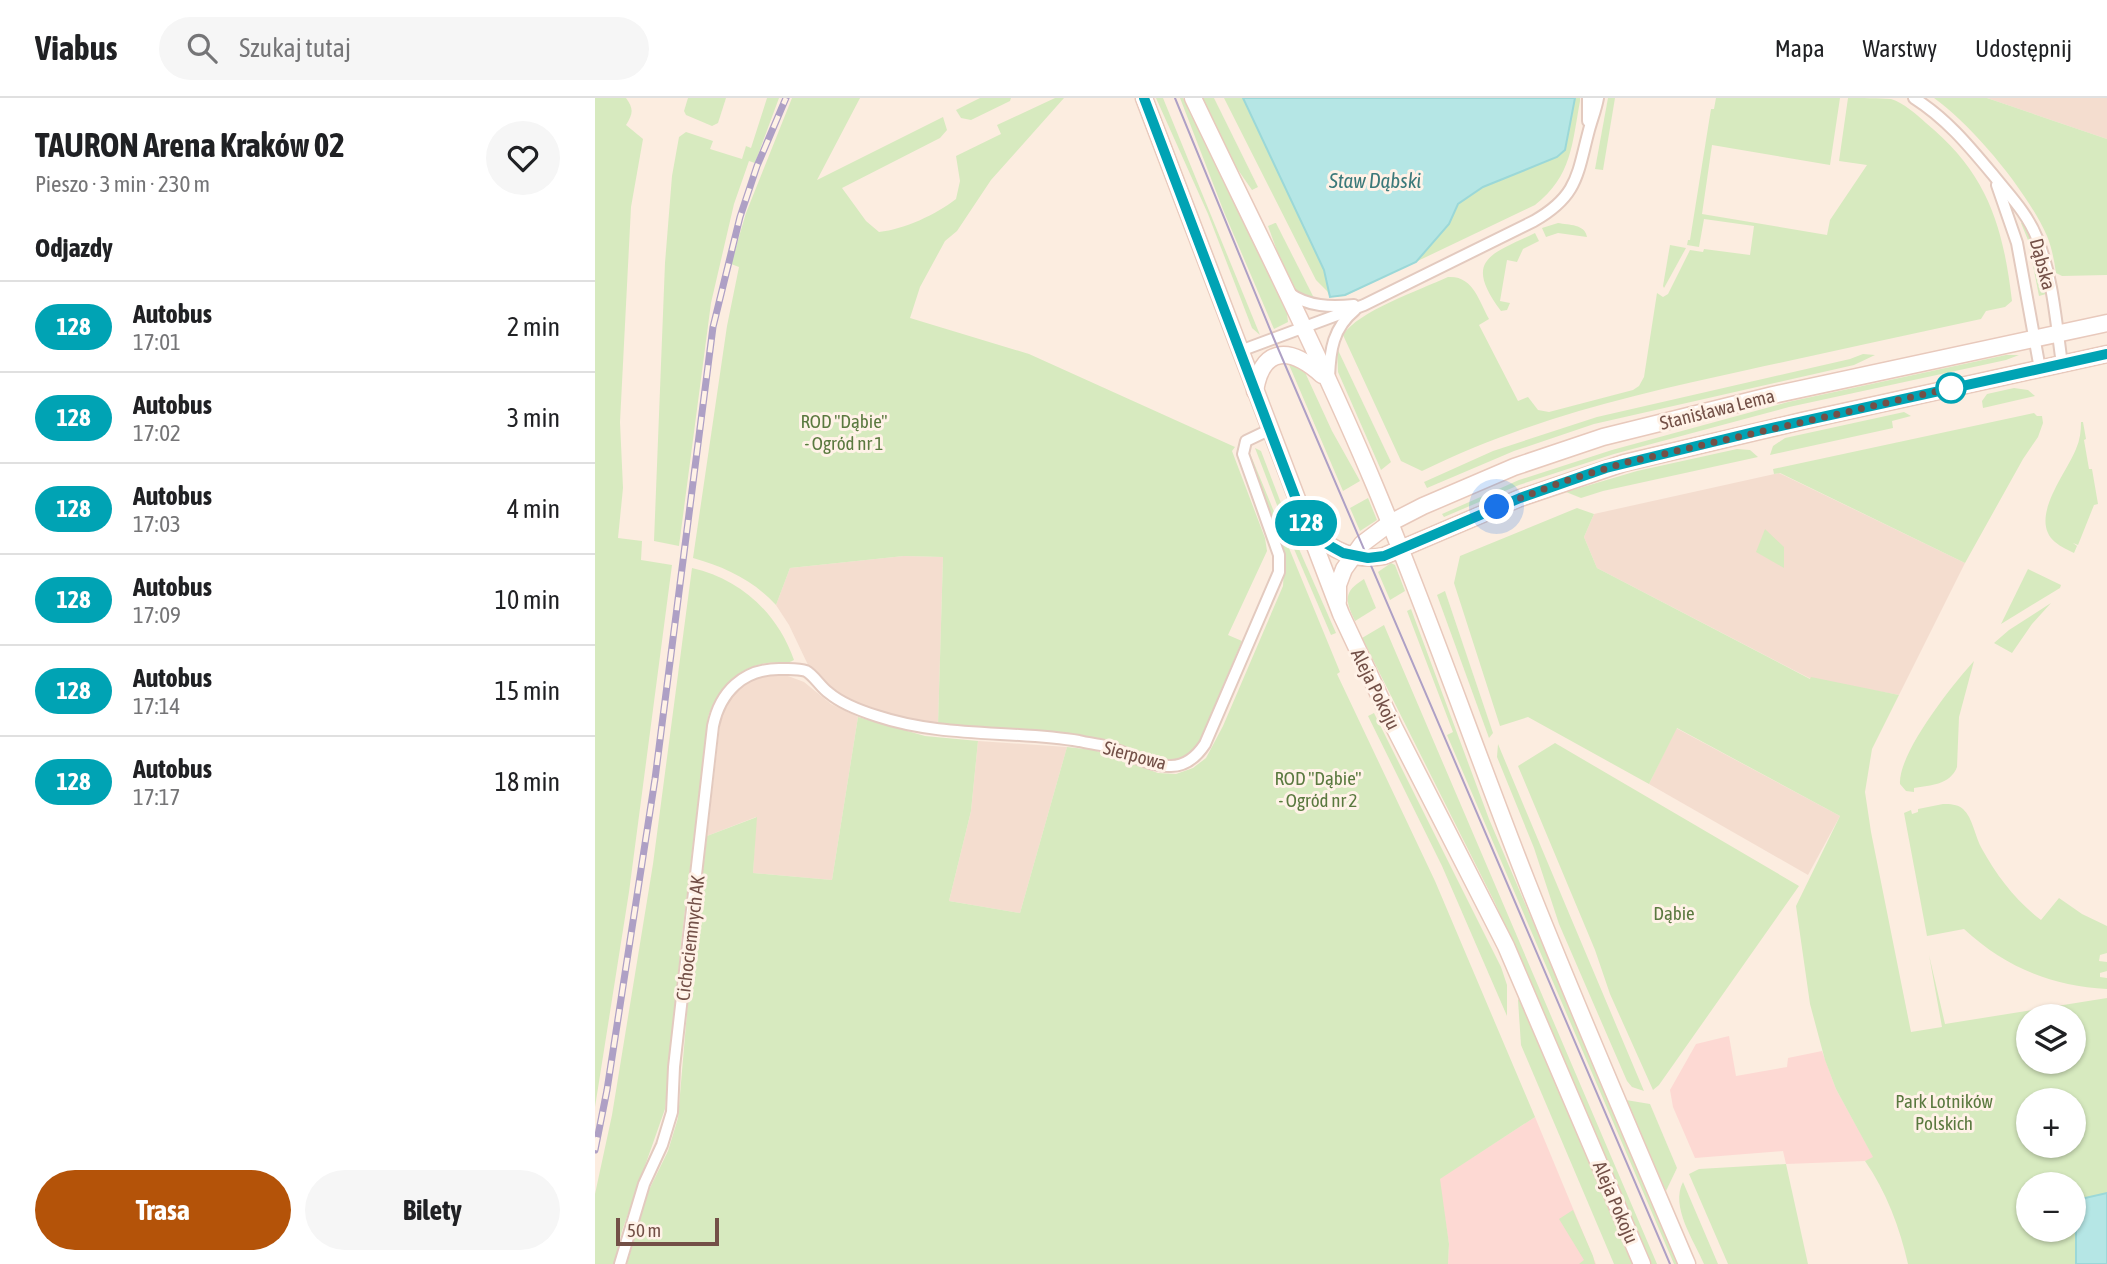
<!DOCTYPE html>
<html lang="pl">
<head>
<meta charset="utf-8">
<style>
  body { margin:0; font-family:"Asap Condensed",sans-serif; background:#f6f6f6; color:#202124; height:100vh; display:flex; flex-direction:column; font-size:26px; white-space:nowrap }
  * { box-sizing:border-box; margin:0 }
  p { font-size:23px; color:#757577 }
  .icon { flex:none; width:38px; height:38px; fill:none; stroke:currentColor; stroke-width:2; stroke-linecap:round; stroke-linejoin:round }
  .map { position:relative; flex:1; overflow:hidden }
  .side { display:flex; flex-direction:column; background:#fff; width:595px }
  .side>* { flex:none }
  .badge { padding:0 14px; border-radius:23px; font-size:24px; line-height:46px }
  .fabs { position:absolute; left:1421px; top:906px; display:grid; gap:14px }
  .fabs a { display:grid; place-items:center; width:70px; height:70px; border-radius:50%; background:#fff; box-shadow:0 2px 5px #0004; font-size:35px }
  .scale { position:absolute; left:21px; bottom:18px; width:103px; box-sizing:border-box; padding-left:7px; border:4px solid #735047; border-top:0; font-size:19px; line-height:24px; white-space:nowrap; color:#735047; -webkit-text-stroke:5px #fff2e7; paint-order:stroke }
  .you { position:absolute; width:35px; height:35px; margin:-18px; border:5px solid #fff; border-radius:50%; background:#1a73e8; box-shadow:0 0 0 10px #1a73e833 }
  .map>.badge { position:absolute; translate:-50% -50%; box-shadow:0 0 0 4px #fff }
  h2 { padding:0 35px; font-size:26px; line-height:63px }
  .round { display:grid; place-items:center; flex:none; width:74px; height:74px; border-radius:37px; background:#f6f6f6 }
  .summary { display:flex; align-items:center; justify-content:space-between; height:119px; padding:0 35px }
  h1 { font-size:33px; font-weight:700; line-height:52px }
  .action { display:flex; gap:14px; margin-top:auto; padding:14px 35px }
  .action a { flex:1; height:80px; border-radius:42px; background:#b45309; color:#fff; font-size:28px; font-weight:700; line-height:80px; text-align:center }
  .action a+a { background:#f6f6f6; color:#202124 }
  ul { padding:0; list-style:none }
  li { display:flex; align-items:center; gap:21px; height:91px; padding:0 35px; border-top:2px solid #e0e0e0 }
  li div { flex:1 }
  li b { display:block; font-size:26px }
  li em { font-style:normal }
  li .badge { min-width:77px; font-weight:700; text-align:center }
  header { display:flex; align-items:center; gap:42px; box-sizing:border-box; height:98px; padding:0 35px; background:#fff; border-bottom:2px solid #e0e0e0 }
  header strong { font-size:33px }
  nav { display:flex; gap:38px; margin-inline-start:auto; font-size:24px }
  .search { width:490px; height:63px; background:#f6f6f6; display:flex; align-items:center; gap:18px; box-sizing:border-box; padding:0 24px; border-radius:38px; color:#757577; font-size:26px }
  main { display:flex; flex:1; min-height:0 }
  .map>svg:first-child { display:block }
  .residential { fill:#f4ddcf }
  .commercial { fill:#fdd9d3 }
  .green { fill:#d7eabf; fill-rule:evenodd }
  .water { fill:#b5e6e5; stroke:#9bd8d8; stroke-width:2 }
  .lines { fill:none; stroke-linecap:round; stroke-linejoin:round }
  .street-casing { stroke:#e3cabf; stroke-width:14 }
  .secondary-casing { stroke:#e8c9bc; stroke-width:19 }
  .street { stroke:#fff; stroke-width:10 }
  .secondary { stroke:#fff; stroke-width:16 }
  .tram { stroke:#aea0c5; stroke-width:2 }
  .rail-casing { stroke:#aea0c5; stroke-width:7 }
  .rail { stroke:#fff2e7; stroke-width:4.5; stroke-dasharray:13; stroke-linecap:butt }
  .line-casing { stroke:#fff; stroke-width:16 }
  .line { stroke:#00a3b4; stroke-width:10 }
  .walk { stroke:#735047; stroke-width:7; stroke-dasharray:0 12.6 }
  .stop-dot { fill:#fff; stroke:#00a3b4; stroke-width:3.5 }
  .labels { text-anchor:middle; stroke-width:6; stroke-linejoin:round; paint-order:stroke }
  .street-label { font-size:19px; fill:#735047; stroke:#fff2e7 }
  .park-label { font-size:19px; fill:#5a793f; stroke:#fff2e7 }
  .water-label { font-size:21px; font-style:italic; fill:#3b797a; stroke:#fff2e7 }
</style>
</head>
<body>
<header>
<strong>Viabus</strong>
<div class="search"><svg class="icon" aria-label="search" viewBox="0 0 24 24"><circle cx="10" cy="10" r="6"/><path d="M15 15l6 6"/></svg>Szukaj tutaj</div>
<nav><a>Mapa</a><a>Warstwy</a><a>Udostępnij</a></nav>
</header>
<main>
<section class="side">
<div class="summary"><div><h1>TAURON Arena Kraków 02</h1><p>Pieszo · 3 min · 230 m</p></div><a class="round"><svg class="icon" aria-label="heart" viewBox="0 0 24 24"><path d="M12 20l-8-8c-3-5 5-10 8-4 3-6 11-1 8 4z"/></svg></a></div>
<h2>Odjazdy</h2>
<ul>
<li><span class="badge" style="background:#00a3b4;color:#fff">128</span><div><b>Autobus</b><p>17:01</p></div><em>2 min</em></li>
<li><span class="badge" style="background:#00a3b4;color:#fff">128</span><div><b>Autobus</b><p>17:02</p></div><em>3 min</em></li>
<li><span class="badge" style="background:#00a3b4;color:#fff">128</span><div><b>Autobus</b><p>17:03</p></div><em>4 min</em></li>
<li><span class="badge" style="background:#00a3b4;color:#fff">128</span><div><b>Autobus</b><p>17:09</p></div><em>10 min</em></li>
<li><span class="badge" style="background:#00a3b4;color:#fff">128</span><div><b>Autobus</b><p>17:14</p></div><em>15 min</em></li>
<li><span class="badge" style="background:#00a3b4;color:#fff">128</span><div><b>Autobus</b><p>17:17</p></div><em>18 min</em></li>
</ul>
<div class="action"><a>Trasa</a><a>Bilety</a></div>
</section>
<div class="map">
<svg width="1512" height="1166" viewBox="0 0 1512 1166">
  <rect width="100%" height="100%" fill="#fcede0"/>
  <g class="residential">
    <path d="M1392 0H1512V41Z"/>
    <path d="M1184 375 1370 465 1304 597 1216 581 1002 470 989 439 999 416Z"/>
    <path d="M309 458 348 459 343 627 298 618 265 606 237 592 214 569 194 527 181 507 195 470Z"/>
    <path d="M177 577 193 578 209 584 236 606 263 619 237 782 158 775 161 719 112 738 126 619 134 603 145 590 160 581Z"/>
    <path d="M1081 630 1245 718 1213 777 1054 686Z"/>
    <path d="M383 643 472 649 425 815 354 803 376 713Z"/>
  </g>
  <g class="commercial">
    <path d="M1134 938 1141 978 1192 969 1193 960 1227 953 1241 991 1279 1060 1270 1063 1191 1066 1188 1053 1100 1060 1078 1009 1075 992 1101 946Z"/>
    <path d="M940 1019 1001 1166H853L854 1146 844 1081Z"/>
  </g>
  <g class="green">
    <path d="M0 0H31C39 11 38 16 31 27L48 41 36 109 25 324 28 390 23 440 47 443 46 462 77 467 34 794 0 1009Z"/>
    <path d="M93 0H131L123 25 117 28 91 17 89 13Z"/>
    <path d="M172 0H184L160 65 154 63 139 106 116 205 84 448 59 443 70 165 77 78 84 39 91 34 118 43 115 51 147 61 151 48 156 50Z"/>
    <path d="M197 0H265L222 82 348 19 352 32 345 40 247 90 271 123 284 134C310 131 340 117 361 101L365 83 361 58 406 36 402 27 460 0H469L396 82 362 133 350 143 325 189 315 220 434 256 640 349 637 353 670 440 672 453 633 537 647 543 605 642 598 653 587 660 574 662 561 660 513 643 476 636 343 627 348 459 309 458 195 470 181 507C158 482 130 469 98 460L132 228 144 169 136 166 151 115Z"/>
    <path d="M385 0H416L415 3 376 22 366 20 361 12Z"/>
    <path d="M561 0H568L665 237 657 230 613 116Z"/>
    <path d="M585 0H588L595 12 692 215 693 224 679 231 629 114Z"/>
    <path d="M607 0H619L663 89 657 92 641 69Z"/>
    <path d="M629 0H985V3C977 46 977 78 940 107L764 191 750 198 735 199 732 193 721 182Z"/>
    <path d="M1013 0H1020L1008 72 1000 71Z"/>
    <path d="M1121 0H1245L1235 67 1117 47 1107 116 1232 137 1235 122 1272 67 1244 63 1253 0C1266 0 1284 0 1296 1 1309 5 1321 16 1331 25 1392 75 1408 127 1417 203L1410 209 1391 213 1386 221C1308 238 1230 255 1152 272 1041 296 930 322 827 373L806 363 748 237C763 213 825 192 853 179 878 177 884 203 894 221L884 227 923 303 933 299 943 312 954 314 1038 292 1044 288 1049 279 1062 195 1068 199 1073 196 1095 152 1108 154 1109 151 1155 157 1159 128 1109 121 1104 149 1092 147 1093 142H1095L1116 11H1119Z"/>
    <path d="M1339 0H1392L1512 41V177L1467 178 1461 175C1459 162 1457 150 1452 138 1432 93 1379 29 1339 0Z"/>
    <path d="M1428 124 1442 154 1451 196 1444 198 1433 142 1426 125Z"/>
    <path d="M680 125H681L720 202 701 195 694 186 673 128Z"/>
    <path d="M963 125C974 127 990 126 992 139L963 135 951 139 947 130Z"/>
    <path d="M940 135 944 143 928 151 922 164 912 162 905 203 915 205 912 212 906 213C867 161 897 156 940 135Z"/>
    <path d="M1075 147 1091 150 1069 190 1068 188Z"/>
    <path d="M742 250 796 364 786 372 743 274Z"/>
    <path d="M1268 256 1280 257 1259 267 999 326 919 353 832 390 829 384 898 353 1002 319 1255 261Z"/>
    <path d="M1411 257H1424L1411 262 1194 309 1019 356 924 387 849 419 847 416 924 382 1017 352 1193 304Z"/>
    <path d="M692 262 708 270 737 333 765 383 748 393Z"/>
    <path d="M1419 290 1433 292 1440 298 1388 310 1387 303 1392 296Z"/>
    <path d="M1309 314 1316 318 1297 323 1298 330 1175 357 1178 348 1190 340Z"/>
    <path d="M1439 315 1442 318H1447L1448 325 1443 339 1428 361 1370 465 1185 375 1179 376 1178 371Z"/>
    <path d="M1486 324H1488L1491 341 1489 342 1494 371H1497L1503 406 1499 407 1483 447 1478 445 1482 448 1479 455C1473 452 1466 449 1460 444 1433 421 1471 376 1481 351 1485 342 1486 333 1486 324Z"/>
    <path d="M660 350 666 353 694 426 690 428Z"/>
    <path d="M1142 351 1155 352 1163 359 1008 393 986 400 971 394 1042 373Z"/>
    <path d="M654 353 745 574 742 576 840 783 940 1019 845 1081 854 1146 853 1166H32L53 1094 73 1053 83 1020 94 891 112 738 162 719 158 775 237 782 263 619 330 638 383 643 376 713 354 803 425 815 472 649 499 652 563 675 581 676 598 670 611 660 628 628 688 488 690 455 653 358Z"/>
    <path d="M773 400 782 422 765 433 755 410Z"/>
    <path d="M982 410 999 416 989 439 1002 470 1215 581 1216 579 1304 597 1277 651 1270 694 1276 734 1316 934 1347 929 1334 857 1350 926 1512 900V1166H1313C1305 1130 1291 1093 1270 1063L1278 1059 1241 991 1230 962 1215 906 1201 808 1245 718 1082 630 1054 686 933 619 905 628 859 485 865 458ZM1433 919H1479V964H1433ZM1433 1003H1479V1048H1433ZM1433 1087H1479V1132H1433Z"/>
    <path d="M1170 431 1189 449V470L1161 454Z"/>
    <path d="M700 442 741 535 736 537 696 444Z"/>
    <path d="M796 465 800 467 810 493 795 502 783 474Z"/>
    <path d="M97 470C145 481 182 514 199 562 192 567 181 564 172 565 142 569 123 591 113 619L86 846 70 1011 27 1133 19 1166H0V1096L17 1017 58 766Z"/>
    <path d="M1433 471 1466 487 1465 490 1406 526Z"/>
    <path d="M769 481 781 510 760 523C750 502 748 494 769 481Z"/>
    <path d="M850 493 898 635 894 640 842 497Z"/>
    <path d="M1456 505 1437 526 1417 555 1399 545 1414 532Z"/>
    <path d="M816 511 894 721 1084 1166H1079L852 637 858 634 812 513Z"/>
    <path d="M789 527 1062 1166H1056L900 805 767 540Z"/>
    <path d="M1379 563 1364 619 1362 669C1355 687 1336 687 1319 690V694L1311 693 1305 686C1303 655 1358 586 1379 563Z"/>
    <path d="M779 615 906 869 912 887V918L847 768 773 618Z"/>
    <path d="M960 645 1204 788 1064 987 1058 992 1015 896 1000 852 923 668Z"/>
    <path d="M903 646C951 761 1000 877 1049 993L1037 989 1032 983 964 826 939 750 902 659Z"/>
    <path d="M1348 706C1355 706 1362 706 1368 711 1378 720 1380 739 1387 751 1402 778 1421 803 1446 822L1464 800 1487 816 1512 828V855L1505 857 1504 863 1512 864V873L1505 875V879L1512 880V891C1456 888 1410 869 1369 831L1332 838 1309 715 1316 712 1317 716 1323 714V711Z"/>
    <path d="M925 900 1038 1166H1019L926 947 923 902Z"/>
    <path d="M1031 1002 1055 1006 1082 1070 1071 1093Z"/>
    <path d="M1191 1066 1213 1166H1133L1094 1076 1104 1071Z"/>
    <path d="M1088 1084 1123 1166H1109C1099 1142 1075 1109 1088 1084Z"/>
    <path d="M978 1112 998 1158 1000 1166H984L989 1162 964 1121Z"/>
  </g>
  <g class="water">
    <path d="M648 0H980L970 52 962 59 888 89 863 106 854 126 821 164 750 197 735 199 729 172Z"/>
    <path d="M1512 1095V1166H1481V1102Z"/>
  </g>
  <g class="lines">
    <defs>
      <g id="street">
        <path d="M993 0V23"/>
        <path d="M1319 0C1352 21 1374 48 1399 78 1415 98 1432 115 1442 140 1458 179 1461 225 1467 266"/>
        <path d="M1402 87 1422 145 1445 271"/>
        <path d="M694 195C713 209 736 209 759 207"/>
        <path d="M645 253 769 207 939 123C983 98 982 77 994 32 997 21 1001 11 1003 0"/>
        <path d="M734 279C735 252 738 230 760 212"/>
        <path d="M25 1166 49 1086 67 1047 77 1014 79 969 118 628C125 594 148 571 184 571 192 571 204 570 211 573 219 577 226 590 234 595 247 606 266 613 282 618 348 640 417 632 484 643 492 645 501 646 510 648 532 654 553 669 576 668 591 668 602 658 610 646L684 474V457L648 356 651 343 674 332"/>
      </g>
      <g id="secondary">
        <path d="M549 0 746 516 799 629 911 848 1047 1166"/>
        <path d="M598 0C659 128 724 255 779 386 834 517 880 652 932 784 983 913 1038 1039 1092 1166"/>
        <path d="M660 293C668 245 698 251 727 277"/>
        <path d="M715 433C737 452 760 464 789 458L925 400 1029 365 1207 323 1512 256"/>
        <path d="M743 503V487L749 471 767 446 795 425 828 408 919 369 1008 339 1178 297 1512 225"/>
      </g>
    </defs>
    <use href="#street" class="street-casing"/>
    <use href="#secondary" class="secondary-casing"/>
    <use href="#street" class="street"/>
    <use href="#secondary" class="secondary"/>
    <path class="tram" d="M580 0 679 241 1075 1166"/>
    <defs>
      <path id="rail" d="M0 1052 12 992 60 681 118 229 145 119 162 68 191 0"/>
    </defs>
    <use href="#rail" class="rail-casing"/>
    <use href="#rail" class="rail"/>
  </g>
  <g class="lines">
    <defs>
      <path id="line" d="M549 0 712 430 730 445 748 455 773 460 789 458 925 400 1011 370 1163 333 1512 256"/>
    </defs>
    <use href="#line" class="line-casing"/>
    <use href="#line" class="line"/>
    <path class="walk" d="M902 409 967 384 1029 365 1356 290"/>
  </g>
  <circle class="stop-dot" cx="1356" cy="290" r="14"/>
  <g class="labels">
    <g class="street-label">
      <text transform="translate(1448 166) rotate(75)" y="7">Dąbska</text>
      <text transform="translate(1122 311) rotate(-14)" y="7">Stanisława Lema</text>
      <text transform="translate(781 591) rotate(64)" y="7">Aleja Pokoju</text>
      <text transform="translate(540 657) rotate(15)" y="7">Sierpowa</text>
      <text transform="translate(95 840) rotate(-83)" y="7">Cichociemnych AK</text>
      <text transform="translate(1021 1104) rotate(67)" y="7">Aleja Pokoju</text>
    </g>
    <g class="park-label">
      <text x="249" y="330">ROD "Dąbie"<tspan x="249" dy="22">- Ogród nr 1</tspan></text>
      <text x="723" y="687">ROD "Dąbie"<tspan x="723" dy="22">- Ogród nr 2</tspan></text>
      <text x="1079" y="822">Dąbie</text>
      <text x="1349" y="1010">Park Lotników<tspan x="1349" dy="22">Polskich</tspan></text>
    </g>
    <g class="water-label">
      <text x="780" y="90">Staw Dąbski</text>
    </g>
  </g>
</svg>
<div class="fabs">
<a><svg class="icon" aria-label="layers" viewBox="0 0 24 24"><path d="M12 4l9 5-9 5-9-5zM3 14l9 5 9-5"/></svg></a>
<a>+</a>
<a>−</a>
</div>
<div class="scale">50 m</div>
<div class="you" style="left:902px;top:409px"></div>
<b class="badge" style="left:711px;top:425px;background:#00a3b4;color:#fff">128</b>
</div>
</main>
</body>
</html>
